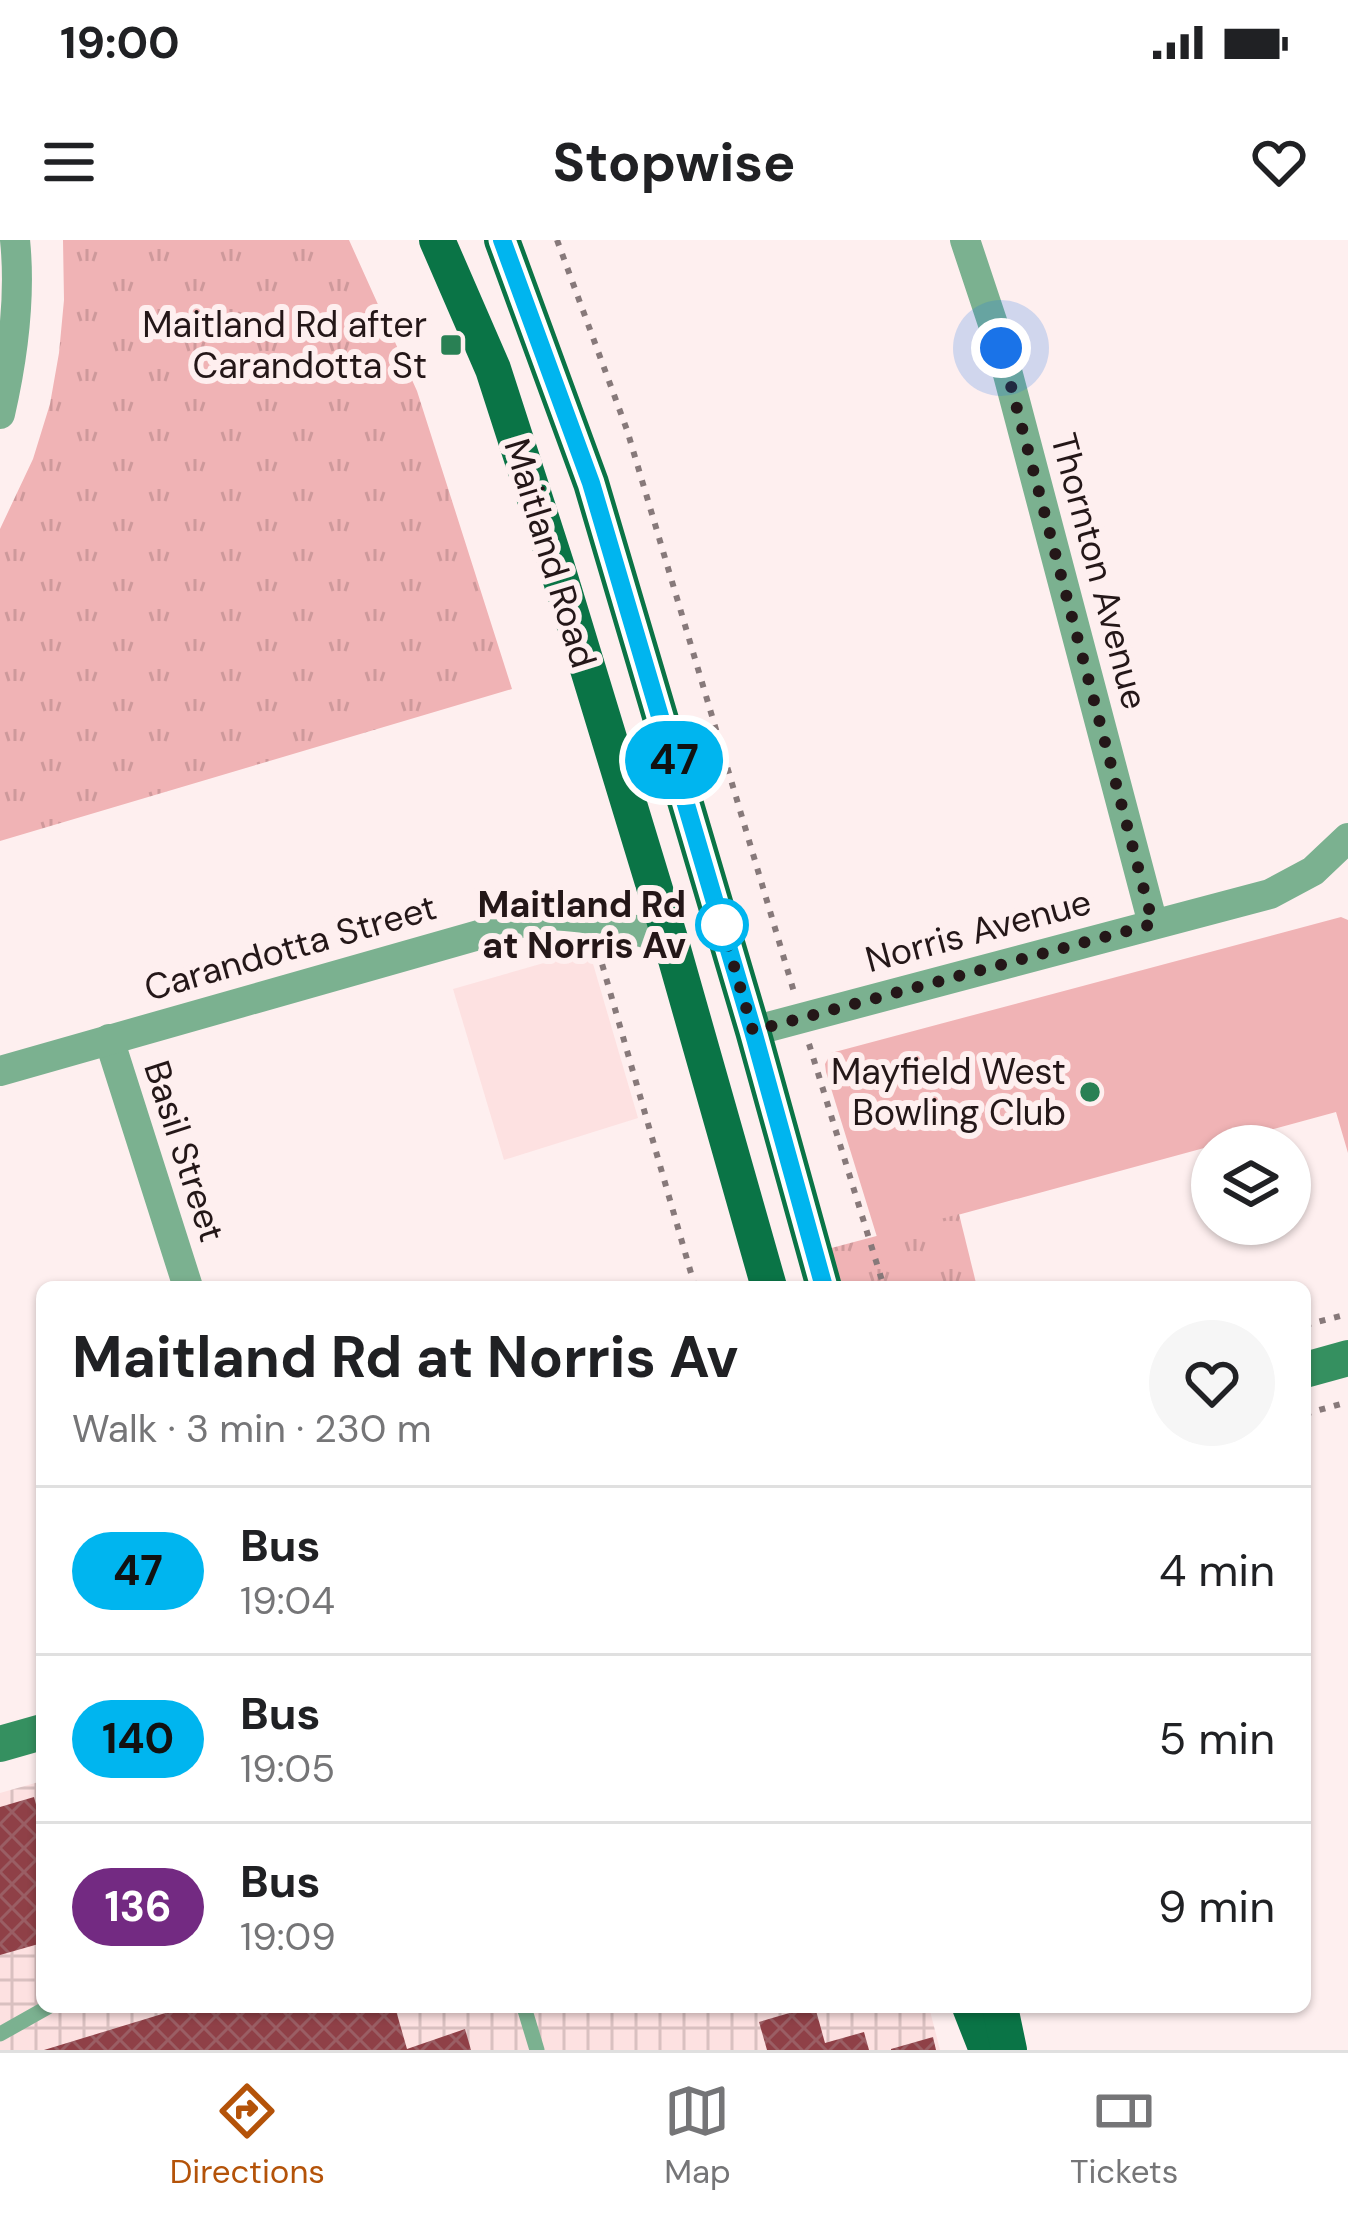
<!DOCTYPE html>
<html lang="en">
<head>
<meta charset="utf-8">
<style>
  body { margin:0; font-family:"DM Sans",sans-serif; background:#f6f6f6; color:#202124; height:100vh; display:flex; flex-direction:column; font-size:45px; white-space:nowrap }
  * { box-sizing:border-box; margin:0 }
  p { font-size:39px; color:#757577 }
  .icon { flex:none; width:66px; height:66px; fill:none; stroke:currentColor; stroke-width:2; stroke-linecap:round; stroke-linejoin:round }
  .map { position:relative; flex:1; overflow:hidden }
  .panel { position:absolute; left:36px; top:1041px; width:1275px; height:732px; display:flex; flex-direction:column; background:#fff; border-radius:18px; box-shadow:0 3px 9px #0004 }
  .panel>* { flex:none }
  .badge { padding:0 24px; border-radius:39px; font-size:42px; line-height:78px }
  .fabs { position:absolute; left:1191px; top:885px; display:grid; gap:24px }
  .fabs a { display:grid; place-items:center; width:120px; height:120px; border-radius:50%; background:#fff; box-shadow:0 3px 9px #0004; font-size:60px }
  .you { position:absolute; width:60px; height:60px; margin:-30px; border:9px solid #fff; border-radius:50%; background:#1a73e8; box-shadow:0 0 0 18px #1a73e833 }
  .map>.badge { position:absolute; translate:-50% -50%; box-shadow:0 0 0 6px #fff }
  .round { display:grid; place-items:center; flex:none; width:126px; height:126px; border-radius:63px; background:#f6f6f6 }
  .head { display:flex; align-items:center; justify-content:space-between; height:204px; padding:0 36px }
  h1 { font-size:57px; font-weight:700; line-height:90px }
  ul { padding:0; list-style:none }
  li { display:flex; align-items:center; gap:36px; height:168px; padding:0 36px; border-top:3px solid #e0e0e0 }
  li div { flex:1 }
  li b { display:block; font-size:45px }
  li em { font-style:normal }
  li .badge { min-width:132px; font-weight:700; text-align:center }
  .status { display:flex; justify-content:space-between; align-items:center; height:84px; padding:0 60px; background:#fff; direction:ltr }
  .status svg { height:33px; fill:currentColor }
  header { display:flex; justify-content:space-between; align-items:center; height:156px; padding:0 36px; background:#fff; font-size:54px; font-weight:700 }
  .dock { display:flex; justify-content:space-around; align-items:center; height:168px; border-top:3px solid #e0e0e0; background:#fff; font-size:33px; color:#757577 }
  .dock a { display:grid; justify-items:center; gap:6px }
  .dock .selected { color:#b45309 }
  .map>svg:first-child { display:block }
  .built { fill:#fde1e1 }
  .industrial { fill:url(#industrial-grid) }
  .grass { fill:#f0b3b5 }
  .park { fill:url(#park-tufts) }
  .building { fill:url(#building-cross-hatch) }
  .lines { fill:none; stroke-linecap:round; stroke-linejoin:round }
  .path { stroke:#87797a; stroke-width:6; stroke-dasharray:6 9; stroke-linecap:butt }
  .lane { stroke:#7bb190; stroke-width:15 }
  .street { stroke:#7bb190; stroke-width:30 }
  .secondary { stroke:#359060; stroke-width:36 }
  .primary { stroke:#0a7446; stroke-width:36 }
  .line-casing { stroke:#fff; stroke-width:27 }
  .line { stroke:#00b5ef; stroke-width:18 }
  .walk { stroke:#241718; stroke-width:12; stroke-dasharray:0 21.6 }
  .poi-dot { fill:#298054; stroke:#feefef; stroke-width:4.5 }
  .stop-dot { fill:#fff; stroke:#00b5ef; stroke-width:6 }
  .labels { text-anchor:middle; stroke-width:12; stroke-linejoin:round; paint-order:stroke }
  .poi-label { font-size:36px; fill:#241718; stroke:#feefef; text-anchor:end }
  .street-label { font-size:36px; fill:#241718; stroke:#feefef }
  .stop-label { font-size:36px; font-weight:bold; fill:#241718; stroke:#feefef; text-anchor:end }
</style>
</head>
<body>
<div class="status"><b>19:00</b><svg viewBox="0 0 49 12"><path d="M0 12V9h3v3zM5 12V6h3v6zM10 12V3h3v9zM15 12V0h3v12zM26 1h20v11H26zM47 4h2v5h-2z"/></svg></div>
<header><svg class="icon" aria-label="menu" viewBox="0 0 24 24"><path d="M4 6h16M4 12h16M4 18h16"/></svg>Stopwise<svg class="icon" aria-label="heart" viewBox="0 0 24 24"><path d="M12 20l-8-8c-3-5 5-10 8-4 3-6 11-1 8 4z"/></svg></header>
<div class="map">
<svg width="1348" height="1810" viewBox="0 0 1348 1810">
  <defs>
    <pattern id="industrial-grid" width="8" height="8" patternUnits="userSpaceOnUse" patternTransform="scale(3)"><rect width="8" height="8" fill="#fde1e1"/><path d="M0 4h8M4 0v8" fill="none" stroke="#d9c0c0"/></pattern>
    <pattern id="park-tufts" width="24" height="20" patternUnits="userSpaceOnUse" patternTransform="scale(3)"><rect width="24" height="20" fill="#f0b3b5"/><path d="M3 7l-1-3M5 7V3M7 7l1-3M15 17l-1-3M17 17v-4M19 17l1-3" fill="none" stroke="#ce999b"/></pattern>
    <pattern id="building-cross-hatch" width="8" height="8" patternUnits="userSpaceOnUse" patternTransform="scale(3)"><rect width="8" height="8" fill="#8f4047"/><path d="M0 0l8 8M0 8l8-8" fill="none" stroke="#9a5e64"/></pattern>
  </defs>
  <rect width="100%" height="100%" fill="#feefef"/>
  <path class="built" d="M589 710 638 878 504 920 453 749Z"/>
  <path class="industrial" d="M42 1541V1767H929L940 1810H0V1553Z"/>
  <path class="grass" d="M1341 677 1348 680V913L1336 872 877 997 826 832 825 824 831 813Z"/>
  <g class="park">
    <path d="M63 0H349L417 151 512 449 0 601V289L33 219 50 164 59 113 64 60Z"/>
    <path d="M959 974 977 1047H836L824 1010Z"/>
  </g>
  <g class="building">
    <path d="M34 1557 42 1587V1703L0 1715V1567Z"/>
    <path d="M185 1767H395L407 1809 465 1789 471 1810H44Z"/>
    <path d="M810 1767H815L825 1803 864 1792 869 1810H767L759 1782Z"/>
    <path d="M933 1797 936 1810H891V1809Z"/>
  </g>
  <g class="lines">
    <g class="path">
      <path d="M557 0 627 190 794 752"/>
      <path d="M598 710 695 1047"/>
      <path d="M809 804 884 1047"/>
      <path d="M1305 1085 1348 1074"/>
      <path d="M1305 1174 1348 1162"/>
    </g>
    <g class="lane">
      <path d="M524 1767 537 1810"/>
      <path d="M0 1794 48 1767"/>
    </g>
    <g class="street">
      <path d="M965 0 1001 108 1153 684"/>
      <path d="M0 174C13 117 21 58 15 0"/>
      <path d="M753 791 1270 654 1313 631 1348 598"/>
      <path d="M109 799 188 1047"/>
      <path d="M0 831 549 675C598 677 625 686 671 702"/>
    </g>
    <g class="secondary">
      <path d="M1305 1130 1348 1118"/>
      <path d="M0 1504 42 1492"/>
    </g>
    <g class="primary">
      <path d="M437 0 493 129 556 324 671 702 769 1047"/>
      <path d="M502 0 591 243 753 791 824 1047"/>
      <path d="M970 1767 987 1810"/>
      <path d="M1000 1767 1009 1810"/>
    </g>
  </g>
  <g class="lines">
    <defs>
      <path id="line" d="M502 0 591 243 753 791 824 1047"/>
    </defs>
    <use href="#line" class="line-casing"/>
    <use href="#line" class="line"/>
    <path class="walk" d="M722 685 753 791 1153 684 1001 108"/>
  </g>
  <g class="poi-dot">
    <rect x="439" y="93" width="24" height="24" rx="6"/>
    <circle cx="1090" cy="852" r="12"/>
  </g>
  <circle class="stop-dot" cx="722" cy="685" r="24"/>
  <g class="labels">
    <g class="poi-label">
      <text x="427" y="97">Maitland Rd after<tspan x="427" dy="41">Carandotta St</tspan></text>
      <text x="1066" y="844">Mayfield West<tspan x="1066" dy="41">Bowling Club</tspan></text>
    </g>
    <g class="street-label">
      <text transform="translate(551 313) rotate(73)" y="13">Maitland Road</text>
      <text transform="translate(1100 331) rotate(75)" y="13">Thornton Avenue</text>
      <text transform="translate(978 690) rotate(-15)" y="13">Norris Avenue</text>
      <text transform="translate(290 707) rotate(-16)" y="13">Carandotta Street</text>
      <text transform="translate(185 911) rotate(72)" y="13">Basil Street</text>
    </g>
    <g class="stop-label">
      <text x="686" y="677">Maitland Rd<tspan x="686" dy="41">at Norris Av</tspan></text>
    </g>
  </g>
</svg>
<div class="fabs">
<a><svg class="icon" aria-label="layers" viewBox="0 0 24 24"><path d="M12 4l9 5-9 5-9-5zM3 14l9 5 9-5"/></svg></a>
</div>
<div class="you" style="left:1001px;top:108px"></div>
<b class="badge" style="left:674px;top:520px;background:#00b5ef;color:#111">47</b>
<section class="panel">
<div class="head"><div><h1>Maitland Rd at Norris Av</h1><p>Walk · 3 min · 230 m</p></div><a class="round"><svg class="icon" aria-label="heart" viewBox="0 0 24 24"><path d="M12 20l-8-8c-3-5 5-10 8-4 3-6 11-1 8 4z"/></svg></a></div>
<ul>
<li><span class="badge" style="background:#00b5ef;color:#111">47</span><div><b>Bus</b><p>19:04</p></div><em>4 min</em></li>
<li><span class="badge" style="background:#00b5ef;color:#111">140</span><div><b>Bus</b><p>19:05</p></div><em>5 min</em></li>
<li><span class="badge" style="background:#732a82;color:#fff">136</span><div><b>Bus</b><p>19:09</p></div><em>9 min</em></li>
</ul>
</section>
</div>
<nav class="dock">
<a class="selected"><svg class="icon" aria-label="directions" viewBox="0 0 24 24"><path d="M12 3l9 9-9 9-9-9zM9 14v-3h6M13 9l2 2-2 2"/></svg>Directions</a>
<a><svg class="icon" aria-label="map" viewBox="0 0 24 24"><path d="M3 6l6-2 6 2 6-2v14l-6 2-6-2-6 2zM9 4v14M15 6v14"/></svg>Map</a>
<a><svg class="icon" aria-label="tickets" viewBox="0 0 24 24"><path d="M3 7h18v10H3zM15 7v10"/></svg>Tickets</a>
</nav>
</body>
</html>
